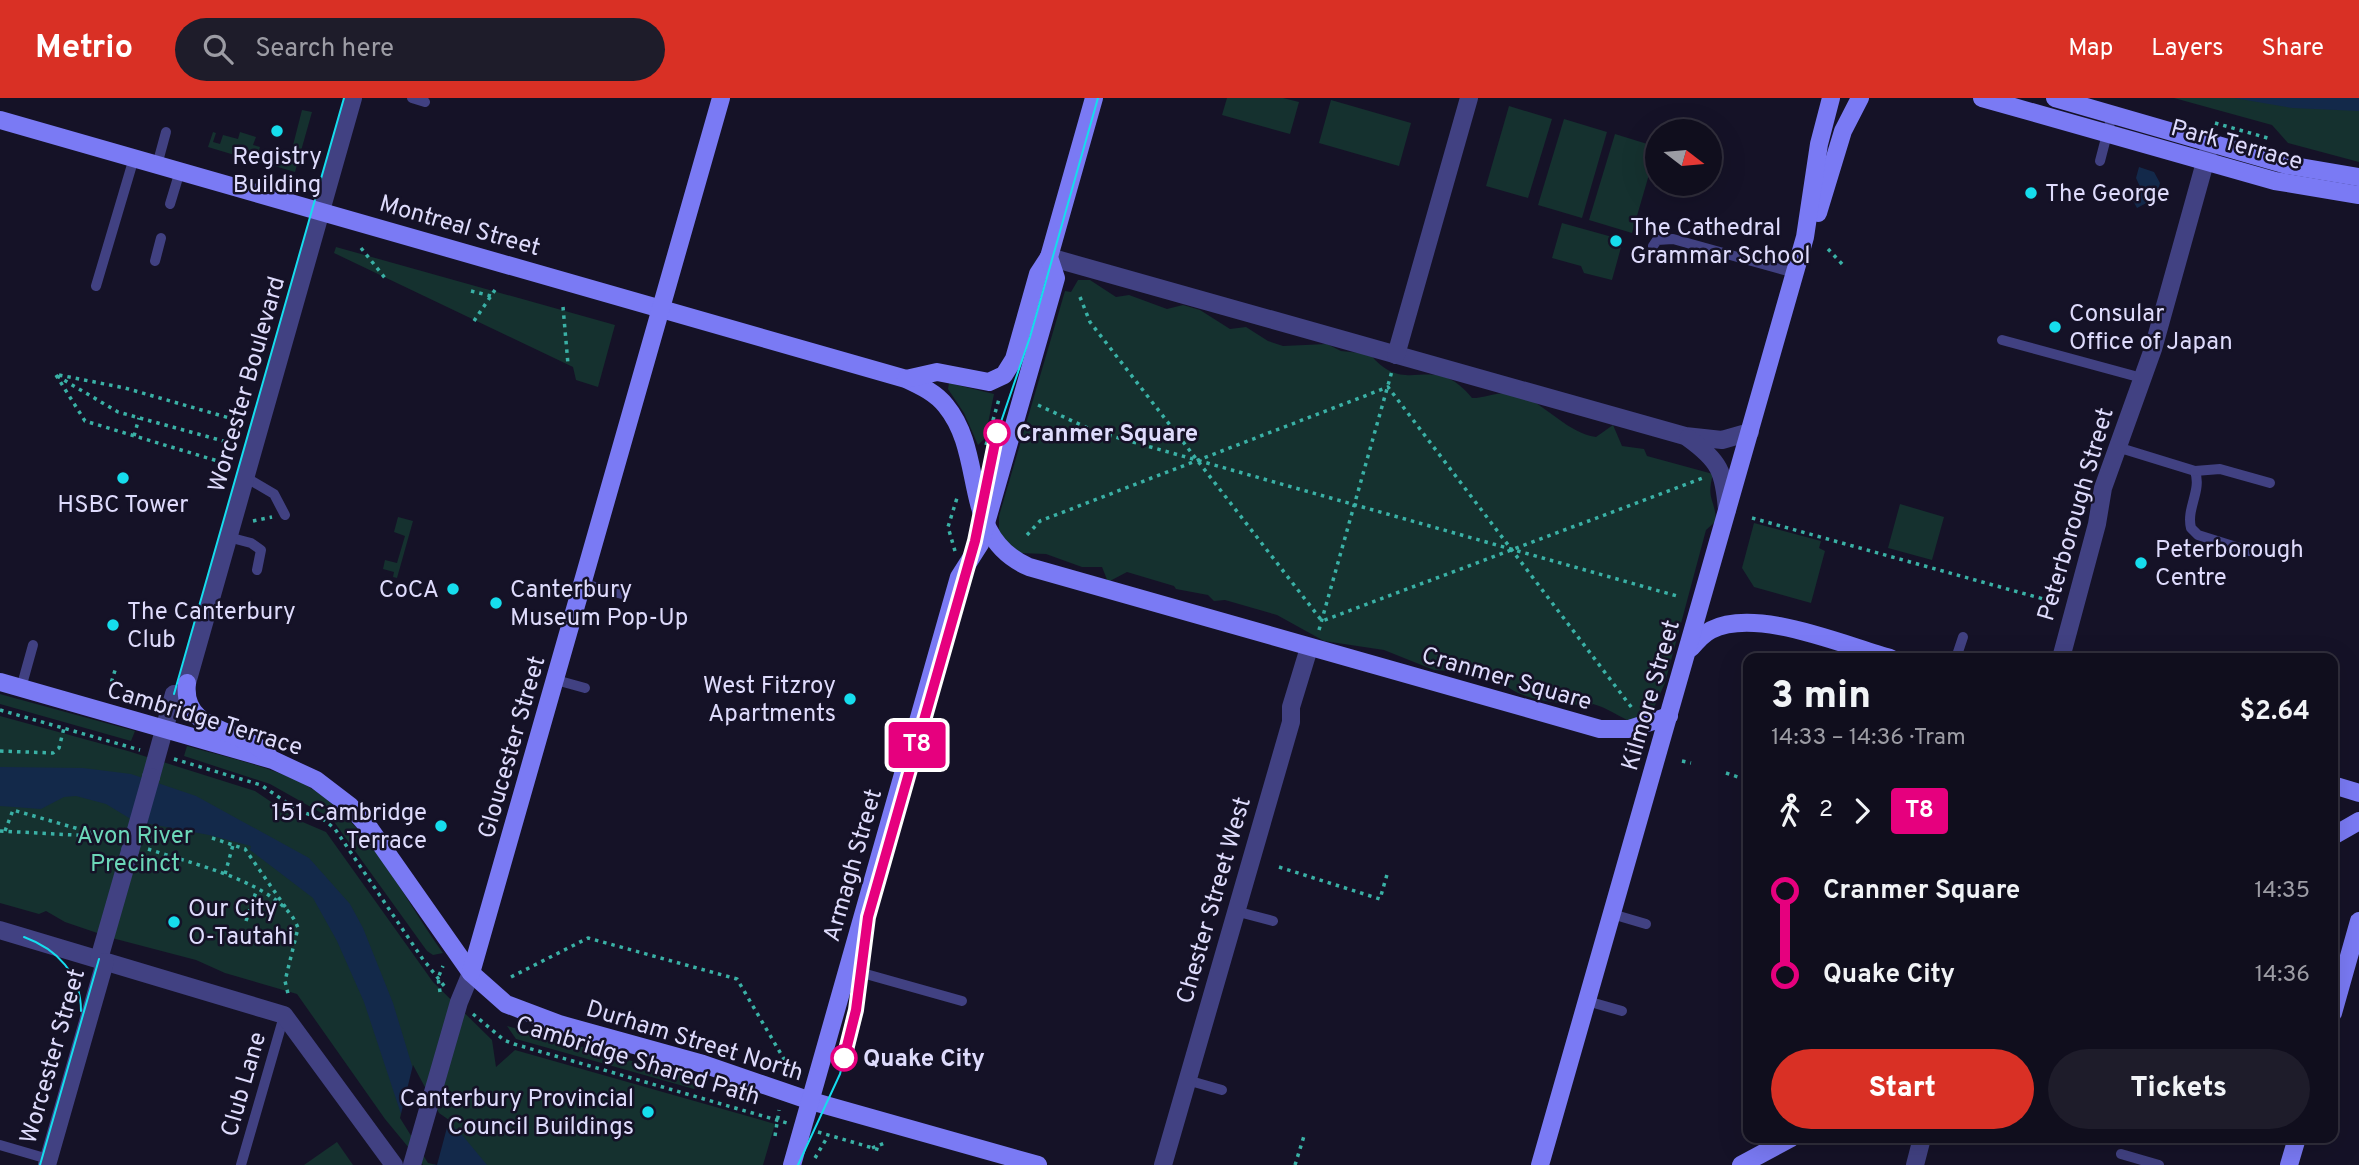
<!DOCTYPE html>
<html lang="en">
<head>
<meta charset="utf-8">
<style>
  body { margin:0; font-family:Overpass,sans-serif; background:#1e1c2a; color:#f1f3f6; height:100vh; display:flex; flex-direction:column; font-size:26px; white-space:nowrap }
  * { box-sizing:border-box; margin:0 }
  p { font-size:23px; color:#9c9ca4 }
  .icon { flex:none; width:38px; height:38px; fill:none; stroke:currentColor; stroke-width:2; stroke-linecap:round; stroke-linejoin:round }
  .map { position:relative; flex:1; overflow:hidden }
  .panel { position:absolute; left:1743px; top:555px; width:595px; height:490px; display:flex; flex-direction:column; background:#100e1d; border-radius:14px; box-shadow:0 7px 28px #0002,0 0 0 2px #302e3b }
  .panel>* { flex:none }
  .badge { padding:0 14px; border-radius:5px; font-size:24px; line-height:46px }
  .needle { width:46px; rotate:106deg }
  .controls { position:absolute; left:1645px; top:21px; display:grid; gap:14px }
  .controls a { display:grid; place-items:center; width:77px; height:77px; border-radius:50%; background:#100e1d; box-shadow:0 7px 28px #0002,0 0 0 2px #302e3b; font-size:35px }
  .map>.badge { position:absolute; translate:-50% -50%; box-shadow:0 0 0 4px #fff }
  .legs { display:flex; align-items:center; gap:10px; height:77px; padding:0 28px; font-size:23px }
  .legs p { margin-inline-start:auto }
  .head { display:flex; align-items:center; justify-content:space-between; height:119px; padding:0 28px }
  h1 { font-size:38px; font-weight:800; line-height:52px }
  .button { display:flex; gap:14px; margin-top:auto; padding:14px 28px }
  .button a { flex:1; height:80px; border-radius:42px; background:#d93025; color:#fff; font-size:28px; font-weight:800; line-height:80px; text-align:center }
  .button a+a { background:#1e1c2a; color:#f1f3f6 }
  ul { padding:0 28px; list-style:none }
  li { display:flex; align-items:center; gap:24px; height:84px; font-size:26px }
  li i { display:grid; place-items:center; width:10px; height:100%; margin:0 9px; background:currentColor }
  li i::after { content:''; width:18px; height:18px; margin:-9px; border:5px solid; border-radius:50%; background:#100e1d }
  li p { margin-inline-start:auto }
  li:first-child i { background:linear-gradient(#0000 50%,currentColor 0) }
  li:last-child i { background:linear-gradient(currentColor 50%,#0000 0) }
  header { display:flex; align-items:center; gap:42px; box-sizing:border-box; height:98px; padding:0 35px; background:#d93025; color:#fff }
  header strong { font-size:33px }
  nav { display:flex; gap:38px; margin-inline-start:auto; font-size:24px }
  .search { width:490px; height:63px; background:#1e1c2a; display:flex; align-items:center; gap:18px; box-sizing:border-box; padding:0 24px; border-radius:38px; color:#9c9ca4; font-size:26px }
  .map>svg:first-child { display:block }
  .green { fill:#15312f }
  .water { fill:#13294a }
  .pier { fill:#151227 }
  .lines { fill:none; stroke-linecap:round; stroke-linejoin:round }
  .path { stroke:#3ab1a6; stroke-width:3.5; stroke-dasharray:3.5 5; stroke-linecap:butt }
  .lane { stroke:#414182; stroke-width:10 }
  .street { stroke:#414182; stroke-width:18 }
  .secondary { stroke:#7a7af4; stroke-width:18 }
  .tram { stroke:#16dded; stroke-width:2 }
  .street-bridge { stroke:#414182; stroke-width:18 }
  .line-1-casing { stroke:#fff; stroke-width:16 }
  .line-1 { stroke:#e6007e; stroke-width:10 }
  .poi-dot { fill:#16dded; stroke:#151227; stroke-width:2.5 }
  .stop-1-dot { fill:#fff; stroke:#e6007e; stroke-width:3.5 }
  .labels { text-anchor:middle; stroke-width:5; stroke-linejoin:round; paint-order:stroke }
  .street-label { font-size:24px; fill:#dedbfc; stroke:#151227 }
  .poi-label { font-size:24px; fill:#dedbfc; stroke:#151227; text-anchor:start }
  .stop-label { font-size:24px; font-weight:bold; fill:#dedbfc; stroke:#151227; text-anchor:start }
  .park-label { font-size:24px; fill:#6cd7b9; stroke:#151227 }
</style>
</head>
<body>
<header>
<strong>Metrio</strong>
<div class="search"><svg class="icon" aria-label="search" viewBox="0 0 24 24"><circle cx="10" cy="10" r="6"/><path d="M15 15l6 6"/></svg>Search here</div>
<nav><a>Map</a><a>Layers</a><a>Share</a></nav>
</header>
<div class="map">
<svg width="2359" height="1067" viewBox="0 0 2359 1067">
  <rect width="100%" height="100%" fill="#151227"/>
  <g class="green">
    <path d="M1227 0H1283L1299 4 1290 36 1222 17Z"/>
    <path d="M2174 0H2359V64L2288 45 2272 27Z"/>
    <path d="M1331 2 1411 25 1399 68 1319 45Z"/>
    <path d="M1509 8 1552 21 1528 100 1486 88Z"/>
    <path d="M302 12 312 14 295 74 271 67 274 59 289 63Z"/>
    <path d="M1564 21 1607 34 1582 120 1538 107Z"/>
    <path d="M213 34 216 35 213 44 220 46 223 37 238 41 240 34 256 39 253 47 260 49 257 59 266 61 264 66 208 49Z"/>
    <path d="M1615 36 1657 49 1632 135 1589 122Z"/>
    <path d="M1562 125 1623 142 1612 182 1584 175 1581 168 1552 160Z"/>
    <path d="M336 149 615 227 598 289 576 282 573 269 334 155Z"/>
    <path d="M1078 182H1090L1116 199 1129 197 1167 211 1183 207 1200 212 1230 231 1246 229 1268 243 1283 248 1327 246 1341 253 1370 256C1407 302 1432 251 1472 300 1486 300 1501 292 1515 296 1546 304 1564 334 1596 339L1613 327 1622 348 1644 351 1647 358 1713 376C1706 402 1715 400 1716 423L1706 432 1665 585 1651 616 1634 625C1619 619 1608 610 1593 606L1591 608C1561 604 1516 605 1498 579L1483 575 1434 572 1384 552 1324 543 1277 517 1225 502 1214 503 1208 497 1176 491 1174 488 1127 474 1108 484 1102 469H1082L1046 456 1019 455 999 442V418L1065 193 1071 194Z"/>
    <path d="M949 285 994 296 985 340 978 347 964 315 948 291Z"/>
    <path d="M1900 406 1944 419 1932 462 1888 450Z"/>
    <path d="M398 419 413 423 397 480 393 479 394 474 383 471 385 462 397 465 405 438 394 434Z"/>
    <path d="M1754 425 1821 443 1819 450 1825 453 1811 505 1754 489 1742 470Z"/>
    <path d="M0 596 18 601 135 633 131 643 0 606Z"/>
    <path d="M0 618 128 653 255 693 298 722 326 734 433 884 492 942 496 969 515 952 775 1026 763 1067H423L385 1021 297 896 225 875 196 862 112 840 65 824 46 813 39 816 0 805Z"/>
    <path d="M187 648C225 659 269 668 304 686 367 721 402 798 443 855L433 857 427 853 332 721 270 686 184 658Z"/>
    <path d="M507 928 664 972 698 977 706 985 694 991 516 941Z"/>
    <path d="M337 1044 353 1067H304Z"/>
  </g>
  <g class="water">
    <path d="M2234 0H2359V13L2292 10Z"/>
    <path d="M2139 69 2154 74 2160 85 2156 100 2137 110 2131 99 2142 93 2136 80Z"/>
    <path d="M0 669 83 670 131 676 196 698 309 760 350 806 363 830 393 905 413 971 436 1017 458 1032 487 1067H434L401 1016 364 904 337 843 313 800 250 752 251 748 209 737 134 723 106 706 76 698 64 699 41 711 0 708Z"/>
  </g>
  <path class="pier" d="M413 967 439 1015 449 1022 437 1067 428 1065 400 1020Z"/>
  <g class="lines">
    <g class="path">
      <path d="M2215 25 2271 41"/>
      <path d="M361 150 385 180"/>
      <path d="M1828 151 1844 168"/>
      <path d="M471 193 491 198"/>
      <path d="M1080 199 1090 224 1322 523 1703 380"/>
      <path d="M563 209 568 266"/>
      <path d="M474 223 497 189"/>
      <path d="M56 277 85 323 221 364"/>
      <path d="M59 277 125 290 233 321"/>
      <path d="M57 278 118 314 227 344"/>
      <path d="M1038 307 1094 333 1677 498"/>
      <path d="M134 338 139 320"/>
      <path d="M986 347 999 301"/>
      <path d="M1752 420 2047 502"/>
      <path d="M253 423 272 419"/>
      <path d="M1027 437 1040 423 1388 289 1632 610"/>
      <path d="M955 453 948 429 957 400"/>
      <path d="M1319 532 1392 273"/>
      <path d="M109 592 116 569"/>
      <path d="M1747 600 1748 602"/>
      <path d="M0 612 140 652"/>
      <path d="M0 653 53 655 59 650 64 630"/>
      <path d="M174 661 261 687 299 713 323 721 335 731 422 860 445 889"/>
      <path d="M1682 663 1691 665"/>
      <path d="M1726 675 1744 681"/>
      <path d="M0 733 93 738"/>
      <path d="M5 733 13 712 117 742"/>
      <path d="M212 740 245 751 286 810"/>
      <path d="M148 751C188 765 283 785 298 830L285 883 289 900"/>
      <path d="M1279 769 1380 801 1388 773"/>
      <path d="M225 776 233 747"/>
      <path d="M246 823 257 791"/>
      <path d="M511 879 588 840 737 881 791 973"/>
      <path d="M440 894 438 880 443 868"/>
      <path d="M473 916 504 942 514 946 787 1025"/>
      <path d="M818 1034 883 1053"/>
      <path d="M775 1038 779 1012"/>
      <path d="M872 1050 887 1044"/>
      <path d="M815 1060 828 1038"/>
      <path d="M1295 1067 1304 1038"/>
    </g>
    <g class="lane">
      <path d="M412 0 425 4"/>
      <path d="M2100 63 2112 17"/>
      <path d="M157 67 166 34"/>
      <path d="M170 106 180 73"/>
      <path d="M1653 148 1657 142 1673 141 1795 175"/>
      <path d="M155 163 161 140"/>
      <path d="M96 188 134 60"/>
      <path d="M2002 242 2142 280"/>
      <path d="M2117 349 2195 373C2202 393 2186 410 2191 430L2198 437 2249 453"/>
      <path d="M2195 373 2220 371 2270 385"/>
      <path d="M245 379 274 396 285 417"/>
      <path d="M228 439 251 445 261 452 257 472"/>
      <path d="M584 486 622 496"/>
      <path d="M1956 560 1963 539"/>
      <path d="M556 582 585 590"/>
      <path d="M21 590 33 547"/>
      <path d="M1235 813 1273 823"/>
      <path d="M1612 816 1646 826"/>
      <path d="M848 871 962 903"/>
      <path d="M1587 903 1622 913"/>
      <path d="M1187 982 1222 992"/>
      <path d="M0 1047 48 1061"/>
      <path d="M2121 1056 2159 1067"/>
      <path d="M241 1067 284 918"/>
    </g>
    <g class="street">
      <path d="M1049 159 1685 338 1722 342 1750 334"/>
      <path d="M1396 257 1469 0"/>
      <path d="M1688 340C1720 363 1724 374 1727 412"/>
      <path d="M2061 560 2097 426 2103 390 2153 251 2209 50"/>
      <path d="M187 585 353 0"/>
      <path d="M151 679 174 596"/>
      <path d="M0 832 284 917 394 1067"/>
      <path d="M99 861 130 753"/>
      <path d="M47 1067 105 864"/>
      <path d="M412 1067 459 904 471 875"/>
      <path d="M1163 1067 1291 624V609L1309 550"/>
      <path d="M1915 1067 1922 1040"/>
    </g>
    <g class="secondary">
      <path d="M1982 0 2275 83 2359 97"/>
      <path d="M2055 0 2287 67 2359 79"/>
      <path d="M0 22 906 281C921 288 936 295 946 308 987 358 959 439 1029 469L1600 631H1629L1669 618"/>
      <path d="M1818 115 1843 33 1860 0"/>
      <path d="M906 281 937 274 989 284 1004 277 1014 261 1038 176 1049 159"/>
      <path d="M1691 550C1697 543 1703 536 1711 532 1756 509 1843 547 1890 560"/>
      <path d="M0 584 273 662 316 682 350 708 370 731 471 875 506 906 559 926 703 966 811 1003 1038 1067"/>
      <path d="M187 585C181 635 243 631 268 657"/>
      <path d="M2333 687 2359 695"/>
      <path d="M2333 738 2359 723"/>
      <path d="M471 875 721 0"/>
      <path d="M2333 915 2359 823"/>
      <path d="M792 1067 959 479 980 446 1056 180 1049 159 1094 0"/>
      <path d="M1540 1067 1805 139 1819 46 1831 0"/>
      <path d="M1741 1067 1791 1040"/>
      <path d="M2289 1067 2297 1040"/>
    </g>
    <g class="tram">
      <path d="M174 596 344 0"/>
      <path d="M24 839C57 851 81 876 81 913"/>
      <path d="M40 1067 99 861"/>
      <path d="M798 1067 840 976 856 912 868 819 975 443 992 350 1030 239 1098 0"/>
    </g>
    <path class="street-bridge" d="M130 753 151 679"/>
  </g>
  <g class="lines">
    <defs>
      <path id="line-1" d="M844 960 856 912 868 819 975 443 997 335"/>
    </defs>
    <use href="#line-1" class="line-1-casing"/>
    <use href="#line-1" class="line-1"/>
  </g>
  <g class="poi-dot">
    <circle cx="277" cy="33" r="7"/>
    <circle cx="2031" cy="95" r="7"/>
    <circle cx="1616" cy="143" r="7"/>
    <circle cx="2055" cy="229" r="7"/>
    <circle cx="123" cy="380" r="7"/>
    <circle cx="2141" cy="465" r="7"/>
    <circle cx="453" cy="491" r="7"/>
    <circle cx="496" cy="505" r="7"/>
    <circle cx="113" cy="527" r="7"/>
    <circle cx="850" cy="601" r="7"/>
    <circle cx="441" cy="728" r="7"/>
    <circle cx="174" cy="824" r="7"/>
    <circle cx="648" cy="1014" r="7"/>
  </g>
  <g class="stop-1-dot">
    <circle cx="997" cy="335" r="12"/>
    <circle cx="844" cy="960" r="12"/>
  </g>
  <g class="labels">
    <g class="street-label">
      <text transform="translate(2237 46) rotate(15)" y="8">Park Terrace</text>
      <text transform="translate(460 127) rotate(16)" y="8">Montreal Street</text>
      <text transform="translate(246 286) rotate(-74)" y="8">Worcester Boulevard</text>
      <text transform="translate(2075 416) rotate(-74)" y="8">Peterborough Street</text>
      <text transform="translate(1507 580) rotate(16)" y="8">Cranmer Square</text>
      <text transform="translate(1650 597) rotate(-74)" y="8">Kilmore Street</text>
      <text transform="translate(205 620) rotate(17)" y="8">Cambridge Terrace</text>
      <text transform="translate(511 649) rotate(-74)" y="8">Gloucester Street</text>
      <text transform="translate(852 767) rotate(-74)" y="8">Armagh Street</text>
      <text transform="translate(1213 802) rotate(-74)" y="8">Chester Street West</text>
      <text transform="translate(695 942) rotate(17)" y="8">Durham Street North</text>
      <text transform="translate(52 958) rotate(-74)" y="8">Worcester Street</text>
      <text transform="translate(638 962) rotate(17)" y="8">Cambridge Shared Path</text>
      <text transform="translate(243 986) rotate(-74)" y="8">Club Lane</text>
    </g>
    <g class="poi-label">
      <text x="277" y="66" text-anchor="middle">Registry<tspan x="277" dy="28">Building</tspan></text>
      <text x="2045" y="103">The George</text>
      <text x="1630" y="137">The Cathedral<tspan x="1630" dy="28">Grammar School</tspan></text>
      <text x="2069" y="223">Consular<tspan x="2069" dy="28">Office of Japan</tspan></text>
      <text x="123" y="414" text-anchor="middle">HSBC Tower</text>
      <text x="2155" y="459">Peterborough<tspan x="2155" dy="28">Centre</tspan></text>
      <text x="439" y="499" text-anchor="end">CoCA</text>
      <text x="510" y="499">Canterbury<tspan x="510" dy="28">Museum Pop-Up</tspan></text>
      <text x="127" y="521">The Canterbury<tspan x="127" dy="28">Club</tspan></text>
      <text x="836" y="595" text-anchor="end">West Fitzroy<tspan x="836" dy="28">Apartments</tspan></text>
      <text x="427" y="722" text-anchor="end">151 Cambridge<tspan x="427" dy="28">Terrace</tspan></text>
      <text x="188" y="818">Our City<tspan x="188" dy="28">O-Tautahi</tspan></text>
      <text x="634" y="1008" text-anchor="end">Canterbury Provincial<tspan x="634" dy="28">Council Buildings</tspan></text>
    </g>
    <g class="stop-label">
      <text x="1016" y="343">Cranmer Square</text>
      <text x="863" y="968">Quake City</text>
    </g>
    <g class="park-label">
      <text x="135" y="745">Avon River<tspan x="135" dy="28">Precinct</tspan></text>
    </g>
  </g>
</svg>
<div class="controls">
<a><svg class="needle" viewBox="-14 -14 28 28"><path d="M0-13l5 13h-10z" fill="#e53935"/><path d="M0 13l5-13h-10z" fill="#9c9ca4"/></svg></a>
</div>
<b class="badge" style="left:917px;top:647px;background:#e6007e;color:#fff">T8</b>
<section class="panel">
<div class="head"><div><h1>3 min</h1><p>14:33 – 14:36 · Tram</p></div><b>$2.64</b></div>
<div class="legs"><svg class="icon" aria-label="walk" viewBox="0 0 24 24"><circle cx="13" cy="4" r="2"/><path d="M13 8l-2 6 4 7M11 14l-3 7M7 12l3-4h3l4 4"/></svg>2<svg class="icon" aria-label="forward" viewBox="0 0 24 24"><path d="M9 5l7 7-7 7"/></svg><b class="badge" style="background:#e6007e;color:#fff">T8</b></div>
<ul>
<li><i style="color:#e6007e"></i><b>Cranmer Square</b><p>14:35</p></li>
<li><i style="color:#e6007e"></i><b>Quake City</b><p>14:36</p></li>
</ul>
<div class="button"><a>Start</a><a>Tickets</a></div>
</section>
</div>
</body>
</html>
